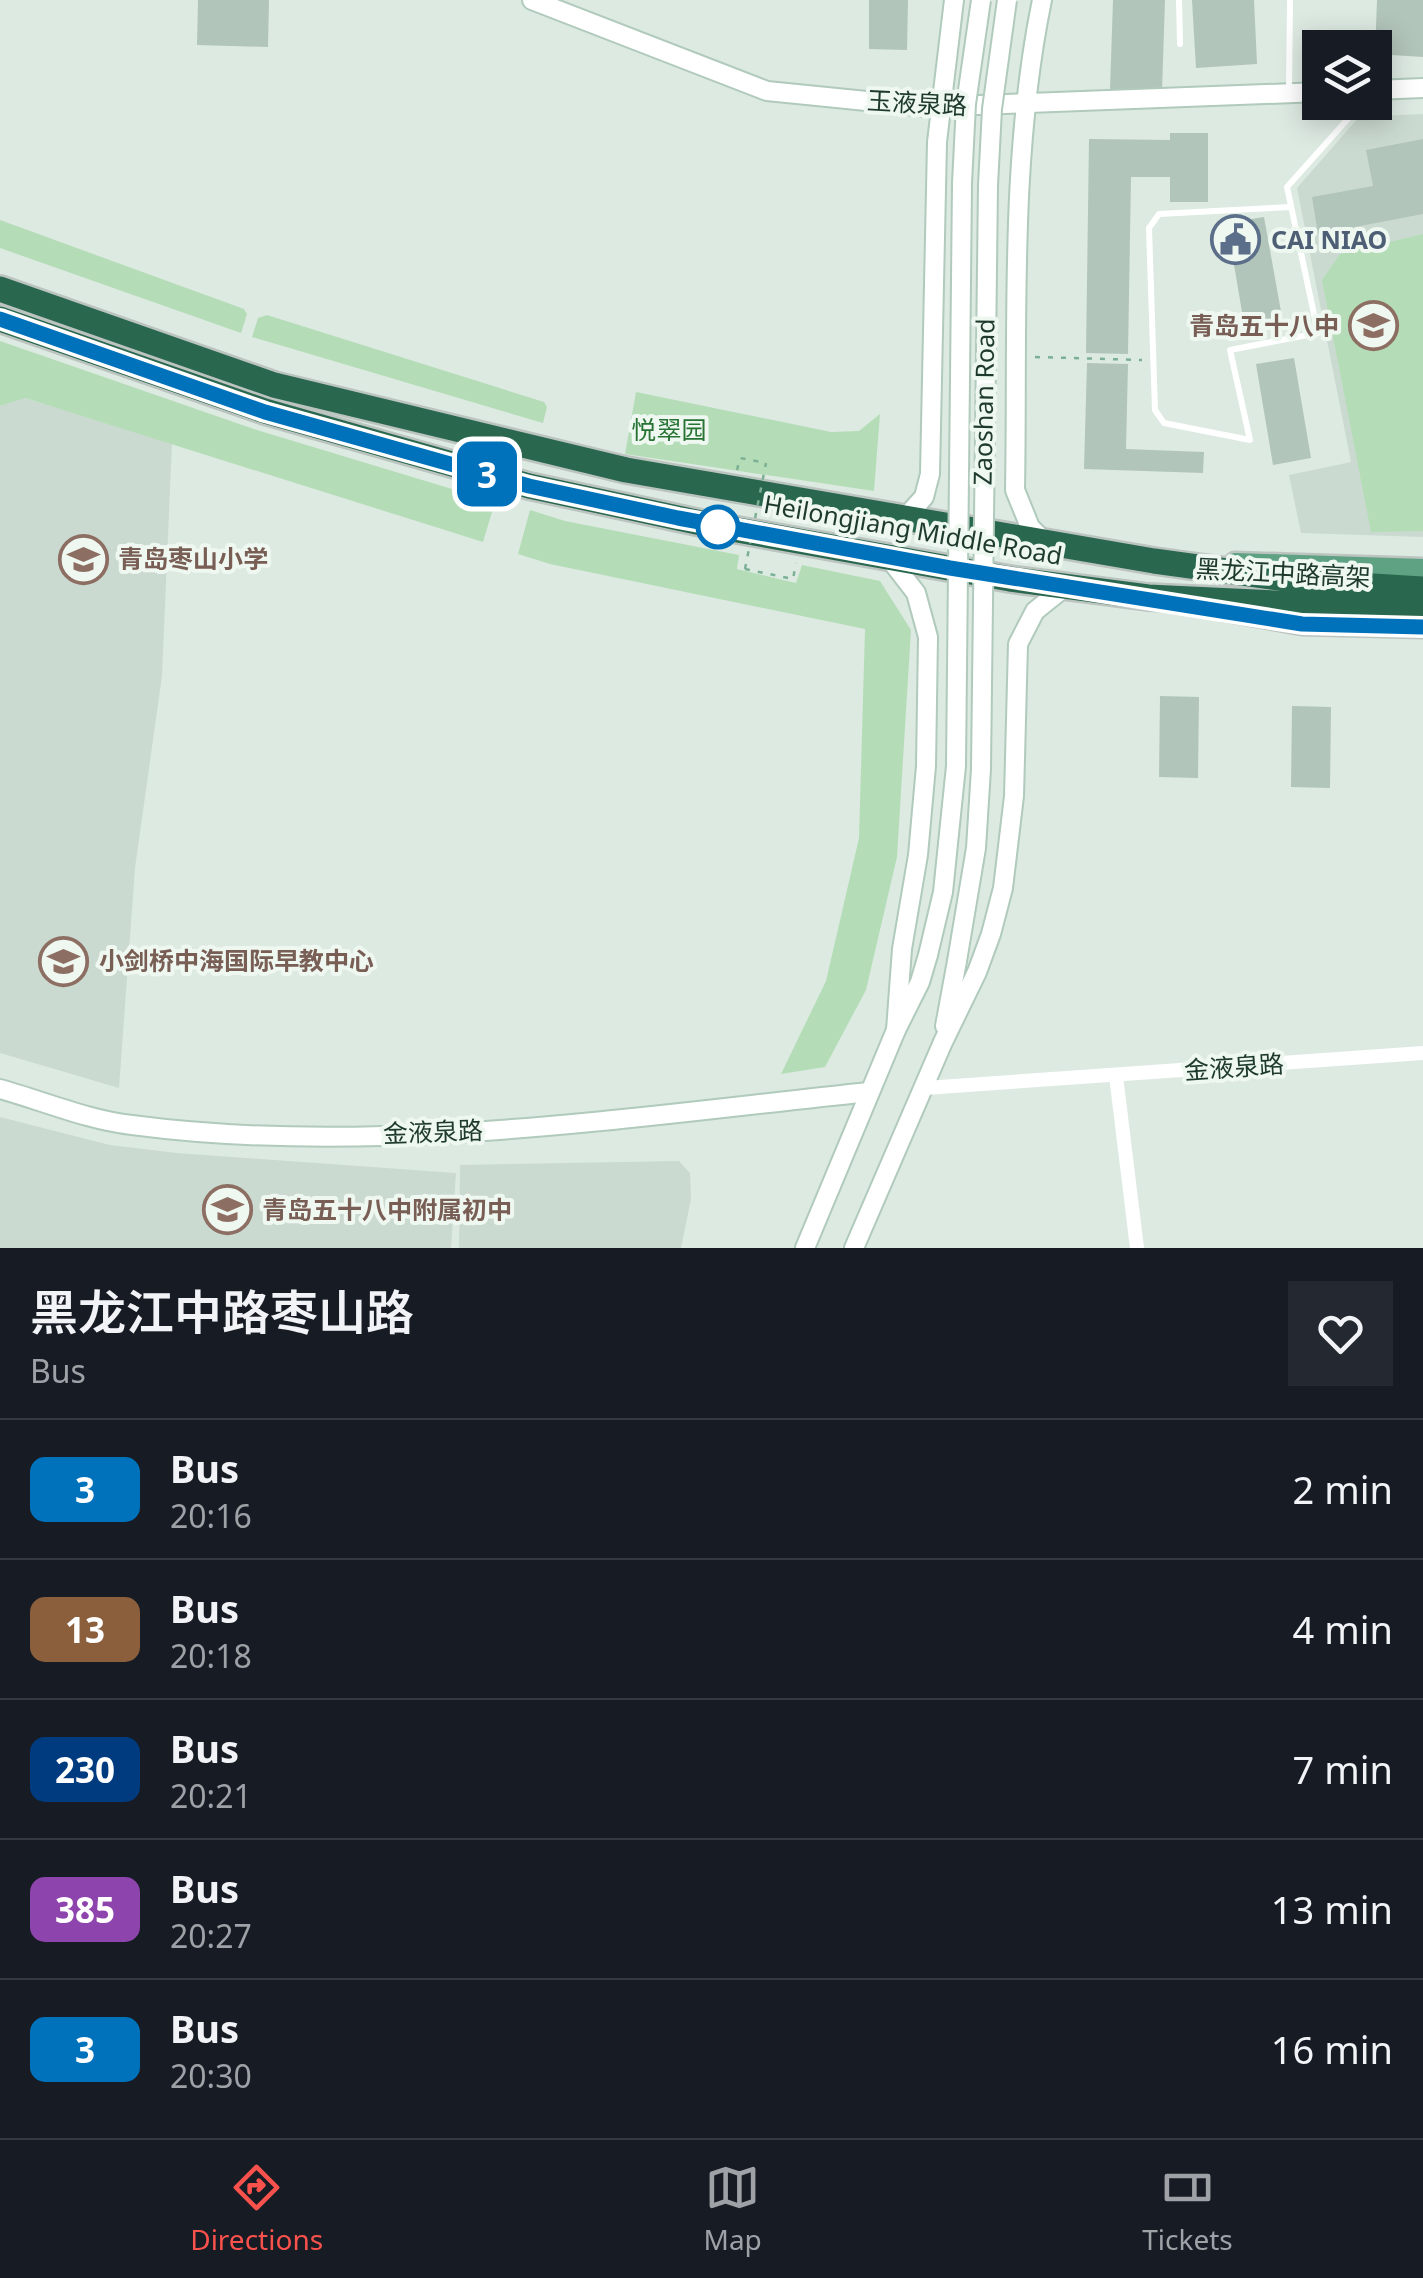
<!DOCTYPE html>
<html lang="en">
<head>
<meta charset="utf-8">
<style>
  body { margin:0; font-family:"Noto Sans","Noto Sans SC",sans-serif; background:#242831; color:#f1f3f6; height:100vh; display:flex; flex-direction:column; font-size:38px; white-space:nowrap }
  * { box-sizing:border-box; margin:0 }
  p { font-size:32px; color:#9ea1a6 }
  .icon { flex:none; width:55px; height:55px; fill:none; stroke:currentColor; stroke-width:2; stroke-linecap:round; stroke-linejoin:round }
  .map { position:relative; height:1248px; overflow:hidden }
  .drawer { display:flex; flex-direction:column; background:#171b24; flex:1 }
  .drawer>* { flex:none }
  .badge { padding:0 20px; border-radius:15px; font-size:35px; line-height:65px }
  .controls { position:absolute; left:1302px; top:30px; display:grid; gap:20px }
  .controls a { display:grid; place-items:center; width:90px; height:90px; border-radius:0px; background:#171b24; box-shadow:0 5px 25px #0003; font-size:50px }
  .map>.badge { position:absolute; translate:-50% -50%; box-shadow:0 0 0 5px #fff }
  .round { display:grid; place-items:center; flex:none; width:105px; height:105px; border-radius:0px; background:#242831 }
  .headline { display:flex; align-items:center; justify-content:space-between; height:170px; padding:0 30px }
  h1 { font-size:48px; font-weight:600; line-height:75px }
  ul { padding:0; list-style:none }
  li { display:flex; align-items:center; gap:30px; height:140px; padding:0 30px; border-top:2px solid #363941 }
  li div { flex:1 }
  li b { display:block; font-size:38px }
  li em { font-style:normal }
  li .badge { min-width:110px; font-weight:700; text-align:center }
  .menu { display:flex; justify-content:space-around; align-items:center; height:140px; border-top:2px solid #363941; background:#171b24; font-size:28px; color:#9ea1a6 }
  .menu a { display:grid; justify-items:center; gap:5px }
  .menu .active { color:#f9524c }
  .map>svg:first-child { display:block }
  .built { fill:#cbdad0 }
  .green { fill:#b4ddb7 }
  .building { fill:#b2c5ba }
  .lines { fill:none; stroke-linecap:round; stroke-linejoin:round }
  .secondary-casing { stroke:#b0cabb; stroke-width:22 }
  .primary-casing { stroke:#bcc4c0; stroke-width:25 }
  .highway-casing { stroke:#bcc4c0; stroke-width:30 }
  .path { stroke:#7cb095; stroke-width:2.5; stroke-dasharray:5 8; stroke-linecap:butt }
  .lane { stroke:#fff; stroke-width:6 }
  .street { stroke:#fff; stroke-width:14 }
  .secondary { stroke:#fff; stroke-width:18 }
  .primary { stroke:#5fa283; stroke-width:20 }
  .highway { stroke:#29684e; stroke-width:25 }
  .secondary-bridge-casing { stroke:#b0cabb; stroke-width:22; stroke-linecap:butt }
  .path-bridge { stroke:#7cb095; stroke-width:2.5; stroke-dasharray:5 8; stroke-linecap:butt }
  .secondary-bridge { stroke:#fff; stroke-width:18 }
  .line-casing { stroke:#fff; stroke-width:22 }
  .line { stroke:#0072bc; stroke-width:15 }
  .stop-dot { fill:#fff; stroke:#0072bc; stroke-width:5 }
  .labels { text-anchor:middle; stroke-width:8; stroke-linejoin:round; paint-order:stroke }
  .street-label { font-size:25px; fill:#1e3a2d; stroke:#eef7f0 }
  .service-label { font-size:25px; font-weight:bold; fill:#4e5e75; stroke:#eef7f0; text-anchor:start }
  .education-label { font-size:25px; font-weight:bold; fill:#785e54; stroke:#eef7f0; text-anchor:start }
  .park-label { font-size:25px; fill:#277334; stroke:#eef7f0 }
</style>
</head>
<body>
<div class="map">
<svg width="1423" height="1248" viewBox="0 0 1423 1248">
  <rect width="100%" height="100%" fill="#ddeae2"/>
  <g class="built">
    <path d="M1423 114V537L1301 533 1289 475 1351 462 1297 188 1359 117Z"/>
    <path d="M24 398 172 442 162 676 135 868 119 1088 0 1053V406Z"/>
    <path d="M0 1117 110 1145 177 1153 456 1173 451 1248H0Z"/>
    <path d="M679 1161 690 1173 691 1199 681 1248H459L460 1165Z"/>
  </g>
  <g class="green">
    <path d="M0 220 244 309 247 314 241 333 0 248Z"/>
    <path d="M1423 234V531L1371 532 1322 280 1340 254Z"/>
    <path d="M267 315 544 402 547 407 543 423 252 337 258 318Z"/>
    <path d="M0 341 257 430 495 502 483 542 25 398 0 406Z"/>
    <path d="M636 392 831 432 859 431 880 414 874 491 625 454Z"/>
    <path d="M530 510 565 521 739 555 737 569 796 583 802 565 880 581 911 630 897 857 866 990 825 1067 781 1074 826 981 859 838 865 629 550 564 518 554Z"/>
  </g>
  <g class="building">
    <path d="M198 0H269L268 47 197 45Z"/>
    <path d="M869 0H908L907 50 869 49Z"/>
    <path d="M1113 0H1165L1162 91 1110 90Z"/>
    <path d="M1192 0H1254L1257 64 1196 68Z"/>
    <path d="M1377 0H1423V57L1375 54Z"/>
    <path d="M1170 133H1208V202H1170V177H1131L1128 354 1086 353 1089 139 1170 140Z"/>
    <path d="M1423 139V214L1318 234 1312 197 1373 186 1366 150Z"/>
    <path d="M1264 217 1282 317 1244 324 1227 223Z"/>
    <path d="M1294 358 1311 458 1273 465 1256 364Z"/>
    <path d="M1087 363 1128 364 1126 449 1204 452 1203 473 1084 469Z"/>
    <path d="M1160 696 1199 697 1198 778 1159 777Z"/>
    <path d="M1292 706 1331 707 1330 788 1291 787Z"/>
  </g>
  <g class="lines">
    <defs>
      <g id="secondary">
        <path d="M532 0 767 91 926 107 1320 92"/>
        <path d="M1042 0C1009 160 1018 328 1015 490L1030 527 1047 544"/>
        <path d="M1375 90 1423 88"/>
        <path d="M903 520 924 497 930 474 937 142 954 0"/>
        <path d="M889 558 916 593 928 637 926 766 918 855 902 949 896 1030"/>
        <path d="M945 1026 957 961"/>
        <path d="M0 1089C43 1101 88 1120 132 1125 373 1157 629 1117 869 1092"/>
        <path d="M805 1248 896 1030 920 982 928 955"/>
        <path d="M854 1248 943 1042 977 972 991 934 1003 888 1014 796 1018 644 1035 611 1065 587"/>
      </g>
      <g id="primary">
        <path d="M1235 563 1423 569"/>
        <path d="M1224 610 1302 624 1423 627"/>
      </g>
      <g id="highway">
        <path d="M0 289 274 385 626 470 1154 561 1308 582 1423 589"/>
        <path d="M0 319 265 411 529 486 715 526 1010 579 1148 597 1423 610"/>
      </g>
    </defs>
    <use href="#secondary" class="secondary-casing"/>
    <use href="#primary" class="primary-casing"/>
    <use href="#highway" class="highway-casing"/>
    <g class="path">
      <path d="M1035 357 1142 360"/>
      <path d="M737 470 740 458 766 463"/>
      <path d="M745 569 793 579 796 563"/>
    </g>
    <g class="lane">
      <path d="M1179 0 1180 44"/>
      <path d="M1289 92 1290 0"/>
      <path d="M1291 207 1159 214 1149 228 1155 410 1164 423 1250 440 1230 350 1318 333 1287 187 1363 102"/>
    </g>
    <g class="street">
      <path d="M1116 1076 1137 1248"/>
      <path d="M925 1088 1423 1053"/>
    </g>
    <use href="#secondary" class="secondary"/>
    <use href="#primary" class="primary"/>
    <use href="#highway" class="highway"/>
    <defs>
      <g id="secondary-bridge">
        <path d="M928 955 943 892 956 766 962 183 966 104 981 0"/>
        <path d="M957 961 976 848 981 769 988 185 992 109 1007 0"/>
      </g>
    </defs>
    <use href="#secondary-bridge" class="secondary-bridge-casing"/>
    <path class="path-bridge" d="M745 569 766 463"/>
    <use href="#secondary-bridge" class="secondary-bridge"/>
  </g>
  <g class="lines">
    <defs>
      <path id="line" d="M0 319 265 412 529 486 678 518 950 568 1302 624 1423 627"/>
    </defs>
    <use href="#line" class="line-casing"/>
    <use href="#line" class="line"/>
  </g>
  <defs>
    <symbol id="civic-ring" viewBox="-11 -11 22 22"><circle r="9.5" fill="#eef7f0" stroke="#5c6f8a" stroke-width="1.5"/><path d="M-.6-6.5H3V-4.5H.6V-3L4-1V1h2V6H-6V1h2V-1L-.6-3ZM-1.2 2.5V6h2.4V2.5Z" fill="#5c6f8a"/></symbol>
    <symbol id="school-ring" viewBox="-11 -11 22 22"><circle r="9.5" fill="#eef7f0" stroke="#8d6e63" stroke-width="1.5"/><path d="M0-5L7-2L0 1L-7-2ZM-4 1L0 2.5L4 1V4Q0 6-4 4Z" fill="#8d6e63"/></symbol>
  </defs>
  <g fill-rule="evenodd">
    <use href="#civic-ring" x="1208" y="212" width="55" height="55"/>
    <use href="#school-ring" x="1346" y="298" width="55" height="55"/>
    <use href="#school-ring" x="56" y="532" width="55" height="55"/>
    <use href="#school-ring" x="36" y="934" width="55" height="55"/>
    <use href="#school-ring" x="200" y="1182" width="55" height="55"/>
  </g>
  <circle class="stop-dot" cx="718" cy="527" r="20"/>
  <g class="labels">
    <g class="street-label">
      <text transform="translate(917 103) rotate(3)" y="9">玉液泉路</text>
      <text transform="translate(984 402) rotate(-89)" y="9">Zaoshan Road</text>
      <text transform="translate(913 530) rotate(10)" y="9">Heilongjiang Middle Road</text>
      <text transform="translate(1283 573) rotate(3)" y="9">黑龙江中路高架</text>
      <text transform="translate(1234 1067) rotate(-4)" y="9">金液泉路</text>
      <text transform="translate(433 1132) rotate(-2)" y="9">金液泉路</text>
    </g>
    <g class="service-label">
      <text x="1271" y="249">CAI NIAO</text>
    </g>
    <g class="education-label">
      <text x="1339" y="335" text-anchor="end">青岛五十八中</text>
      <text x="118" y="568">青岛枣山小学</text>
      <text x="99" y="970">小剑桥中海国际早教中心</text>
      <text x="262" y="1219">青岛五十八中附属初中</text>
    </g>
    <g class="park-label">
      <text x="669" y="439">悦翠园</text>
    </g>
  </g>
</svg>
<div class="controls">
<a><svg class="icon" aria-label="layers" viewBox="0 0 24 24"><path d="M12 4l9 5-9 5-9-5zM3 14l9 5 9-5"/></svg></a>
</div>
<b class="badge" style="left:487px;top:474px;background:#0072bc;color:#fff">3</b>
</div>
<section class="drawer">
<div class="headline"><div><h1>黑龙江中路枣山路</h1><p>Bus</p></div><a class="round"><svg class="icon" aria-label="heart" viewBox="0 0 24 24"><path d="M12 20l-8-8c-3-5 5-10 8-4 3-6 11-1 8 4z"/></svg></a></div>
<ul>
<li><span class="badge" style="background:#0072bc;color:#fff">3</span><div><b>Bus</b><p>20:16</p></div><em>2 min</em></li>
<li><span class="badge" style="background:#8b5e3c;color:#fff">13</span><div><b>Bus</b><p>20:18</p></div><em>4 min</em></li>
<li><span class="badge" style="background:#003b80;color:#fff">230</span><div><b>Bus</b><p>20:21</p></div><em>7 min</em></li>
<li><span class="badge" style="background:#8e44ad;color:#fff">385</span><div><b>Bus</b><p>20:27</p></div><em>13 min</em></li>
<li><span class="badge" style="background:#0072bc;color:#fff">3</span><div><b>Bus</b><p>20:30</p></div><em>16 min</em></li>
</ul>
</section>
<nav class="menu">
<a class="active"><svg class="icon" aria-label="directions" viewBox="0 0 24 24"><path d="M12 3l9 9-9 9-9-9zM9 14v-3h6M13 9l2 2-2 2"/></svg>Directions</a>
<a><svg class="icon" aria-label="map" viewBox="0 0 24 24"><path d="M3 6l6-2 6 2 6-2v14l-6 2-6-2-6 2zM9 4v14M15 6v14"/></svg>Map</a>
<a><svg class="icon" aria-label="tickets" viewBox="0 0 24 24"><path d="M3 7h18v10H3zM15 7v10"/></svg>Tickets</a>
</nav>
</body>
</html>
